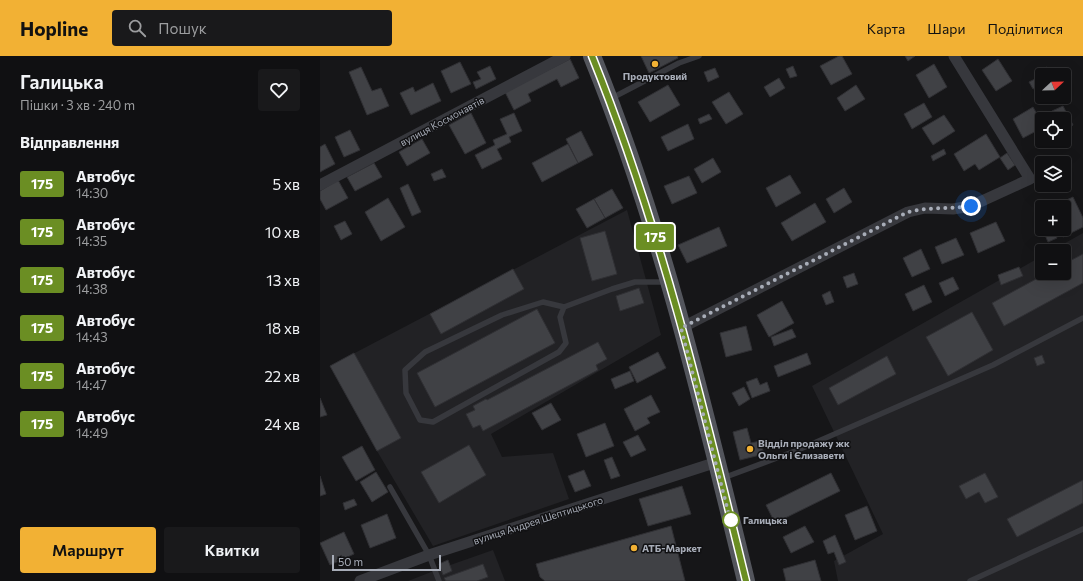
<!DOCTYPE html>
<html lang="uk">
<head>
<meta charset="utf-8">
<style>
  body { margin:0; font-family:Commissioner,sans-serif; background:#19191b; color:#f1f3f6; height:100vh; display:flex; flex-direction:column; font-size:15px; white-space:nowrap }
  * { box-sizing:border-box; margin:0 }
  p { font-size:13px; color:#9c9d9f }
  .icon { flex:none; width:22px; height:22px; fill:none; stroke:currentColor; stroke-width:2; stroke-linecap:round; stroke-linejoin:round }
  .map { position:relative; flex:1; overflow:hidden }
  .side { display:flex; flex-direction:column; background:#101012; width:320px }
  .side>* { flex:none }
  .badge { padding:0 8px; border-radius:3px; font-size:14px; line-height:26px }
  .needle { width:26px; rotate:68deg }
  .controls { position:absolute; left:715px; top:12px; display:grid; gap:8px }
  .controls a { display:grid; place-items:center; width:36px; height:36px; border-radius:4px; background:#101012; box-shadow:0 4px 16px #0002,0 0 0 1px #303032; font-size:20px }
  .scale { position:absolute; left:12px; bottom:10px; width:109px; box-sizing:border-box; padding-left:4px; border:2px solid #a8adb8; border-top:0; font-size:11px; line-height:14px; white-space:nowrap; color:#a8adb8; -webkit-text-stroke:3px #111113; paint-order:stroke }
  .you { position:absolute; width:20px; height:20px; margin:-10px; border:3px solid #fff; border-radius:50%; background:#1a73e8; box-shadow:0 0 0 6px #1a73e833 }
  .map>.badge { position:absolute; translate:-50% -50%; box-shadow:0 0 0 2px #fff }
  h2 { padding:0 20px; font-size:15px; line-height:36px }
  .round { display:grid; place-items:center; flex:none; width:42px; height:42px; border-radius:4px; background:#19191b }
  .overview { display:flex; align-items:center; justify-content:space-between; height:68px; padding:0 20px }
  h1 { font-size:19px; font-weight:600; line-height:30px }
  .button { display:flex; gap:8px; margin-top:auto; padding:8px 20px }
  .button a { flex:1; height:46px; border-radius:4px; background:#f2b134; color:#111; font-size:16px; font-weight:600; line-height:46px; text-align:center }
  .button a+a { background:#19191b; color:#f1f3f6 }
  ul { padding:0; list-style:none }
  li { display:flex; align-items:center; gap:12px; height:48px; padding:0 20px }
  li div { flex:1 }
  li b { display:block; font-size:15px }
  li em { font-style:normal }
  li .badge { min-width:44px; font-weight:700; text-align:center }
  header { display:flex; align-items:center; gap:24px; box-sizing:border-box; height:56px; padding:0 20px; background:#f2b134; color:#111 }
  header strong { font-size:19px }
  nav { display:flex; gap:22px; margin-inline-start:auto; font-size:14px }
  .search { width:280px; height:36px; background:#19191b; display:flex; align-items:center; gap:10px; box-sizing:border-box; padding:0 14px; border-radius:4px; color:#9c9d9f; font-size:15px }
  main { display:flex; flex:1; min-height:0 }
  .map>svg:first-child { display:block }
  .built { fill:#222225 }
  .building { fill:#404145; stroke:#303034 }
  .lines { fill:none; stroke-linecap:round; stroke-linejoin:round }
  .service { stroke:#37383d; stroke-width:5.5 }
  .minor { stroke:#37383d; stroke-width:11 }
  .primary { stroke:#53555c; stroke-width:18 }
  .line-casing { stroke:#fff; stroke-width:9 }
  .line { stroke:#6b8e23; stroke-width:6 }
  .walk { stroke:#a8adb8; stroke-width:4; stroke-dasharray:0 7.2 }
  .poi-dot { fill:#f2b134; stroke:#111113; stroke-width:1.5 }
  .stop-dot { fill:#fff; stroke:#6b8e23; stroke-width:2 }
  .labels { text-anchor:middle; stroke-width:3; stroke-linejoin:round; paint-order:stroke }
  .poi-label { font-size:10px; font-weight:bold; fill:#a8adb8; stroke:#111113; text-anchor:start }
  .street-label { font-size:10px; fill:#a8adb8; stroke:#111113 }
  .stop-label { font-size:10px; font-weight:bold; fill:#a8adb8; stroke:#111113; text-anchor:start }
</style>
</head>
<body>
<header>
<strong>Hopline</strong>
<div class="search"><svg class="icon" aria-label="search" viewBox="0 0 24 24"><circle cx="10" cy="10" r="6"/><path d="M15 15l6 6"/></svg>Пошук</div>
<nav><a>Карта</a><a>Шари</a><a>Поділитися</a></nav>
</header>
<main>
<section class="side">
<div class="overview"><div><h1>Галицька</h1><p>Пішки · 3 хв · 240 m</p></div><a class="round"><svg class="icon" aria-label="heart" viewBox="0 0 24 24"><path d="M12 20l-8-8c-3-5 5-10 8-4 3-6 11-1 8 4z"/></svg></a></div>
<h2>Відправлення</h2>
<ul>
<li><span class="badge" style="background:#6b8e23;color:#fff">175</span><div><b>Автобус</b><p>14:30</p></div><em>5 хв</em></li>
<li><span class="badge" style="background:#6b8e23;color:#fff">175</span><div><b>Автобус</b><p>14:35</p></div><em>10 хв</em></li>
<li><span class="badge" style="background:#6b8e23;color:#fff">175</span><div><b>Автобус</b><p>14:38</p></div><em>13 хв</em></li>
<li><span class="badge" style="background:#6b8e23;color:#fff">175</span><div><b>Автобус</b><p>14:43</p></div><em>18 хв</em></li>
<li><span class="badge" style="background:#6b8e23;color:#fff">175</span><div><b>Автобус</b><p>14:47</p></div><em>22 хв</em></li>
<li><span class="badge" style="background:#6b8e23;color:#fff">175</span><div><b>Автобус</b><p>14:49</p></div><em>24 хв</em></li>
</ul>
<div class="button"><a>Маршрут</a><a>Квитки</a></div>
</section>
<div class="map">
<svg width="763" height="525" viewBox="0 0 763 525">
  <rect width="100%" height="100%" fill="#161618"/>
  <g class="built">
    <path d="M307 154 341 279 171 378 182 401 233 397 249 443 113 490 57 395 10 310Z"/>
    <path d="M763 177V525H518L514 505 563 478 492 330 722 200V217H744V195H731Z"/>
    <path d="M173 494 185 525H88L119 513Z"/>
  </g>
  <g class="building">
    <path d="M321 0H357L358 2 329 17Z"/>
    <path d="M519 0H522L532 18 511 29 500 10Z"/>
    <path d="M585 0H595L588 5Z"/>
    <path d="M250 3 259 22 241 31 237 23 208 38 211 45 194 54 185 36Z"/>
    <path d="M678 3 692 25 676 35 662 14Z"/>
    <path d="M140 6 151 28 131 37 121 15Z"/>
    <path d="M614 8 627 31 609 42 596 19Z"/>
    <path d="M170 10 176 23 156 33 153 26 161 23 157 16Z"/>
    <path d="M473 10 477 20 470 22 466 13Z"/>
    <path d="M41 11 52 35 61 32 69 50 47 59 29 16Z"/>
    <path d="M727 11 731 19H722V29L713 33 709 26 719 21 717 16Z"/>
    <path d="M395 12 399 21 388 26 384 16Z"/>
    <path d="M459 22 465 32 450 41 444 31Z"/>
    <path d="M113 27 121 45 91 59 80 37 93 31 95 36Z"/>
    <path d="M348 29 360 49 330 66 318 46Z"/>
    <path d="M536 29 545 43 525 55 517 42Z"/>
    <path d="M409 36 423 58 406 68 392 46Z"/>
    <path d="M604 47 612 61 592 73 584 58Z"/>
    <path d="M743 50 753 69 744 74V63H736L732 55Z"/>
    <path d="M713 51 722 67V72L703 82 693 63Z"/>
    <path d="M151 57 166 87 145 98 129 69Z"/>
    <path d="M194 57 202 75 189 81 191 86 177 93 182 103 162 113 155 99 175 89 173 84 187 78 180 63Z"/>
    <path d="M389 58 392 63 380 68 378 63Z"/>
    <path d="M624 59 635 75 613 89 602 72Z"/>
    <path d="M368 68 374 83 348 95 341 81Z"/>
    <path d="M30 74 40 94 24 101 15 81Z"/>
    <path d="M261 75 273 99 258 107 246 83Z"/>
    <path d="M666 78 680 101 659 114 655 108 644 115 634 98Z"/>
    <path d="M102 83 110 97 87 110 79 96Z"/>
    <path d="M5 88 15 108 0 116V91Z"/>
    <path d="M248 88 258 107 222 126 212 107Z"/>
    <path d="M624 93 626 98 613 105 611 100Z"/>
    <path d="M687 97 695 109 688 114 680 102Z"/>
    <path d="M393 102 401 116 382 127 374 113Z"/>
    <path d="M54 107 62 121 35 135 27 121Z"/>
    <path d="M122 113 126 121 114 125 111 118Z"/>
    <path d="M470 119 481 137 456 151 446 132Z"/>
    <path d="M369 120 377 137 352 148 344 130Z"/>
    <path d="M18 124 28 142 6 154 0 143V135Z"/>
    <path d="M88 128 101 156 92 160 80 132Z"/>
    <path d="M524 132 532 146 514 157 506 143Z"/>
    <path d="M292 133 303 152 285 162 274 143Z"/>
    <path d="M753 141 763 162V171L743 181 740 173H744V151H731Z"/>
    <path d="M68 142 85 171 61 185 45 156Z"/>
    <path d="M274 143 285 162 267 172 256 153Z"/>
    <path d="M495 147 506 166 472 185 461 167Z"/>
    <path d="M25 165 32 178 21 184 14 170Z"/>
    <path d="M676 166 685 185 658 197 650 177Z"/>
    <path d="M399 171 407 190 367 207 358 189Z"/>
    <path d="M285 175 297 218 272 225 260 182Z"/>
    <path d="M734 176 737 182 728 186 725 179Z"/>
    <path d="M636 182 644 199 622 208 615 191Z"/>
    <path d="M601 193 610 213 592 221 583 202Z"/>
    <path d="M763 198V227L684 270 672 247 727 217H744V208Z"/>
    <path d="M699 211 703 220 681 229 678 219Z"/>
    <path d="M193 213 204 233 121 278 110 258Z"/>
    <path d="M534 217 538 228 527 232 523 221Z"/>
    <path d="M633 221 639 233 625 240 619 227Z"/>
    <path d="M604 229 612 246 593 255 585 238Z"/>
    <path d="M319 232 324 247 300 255 296 240Z"/>
    <path d="M510 235 514 246 506 249 502 239Z"/>
    <path d="M462 245 474 267 449 281 437 259Z"/>
    <path d="M217 253 235 287 115 351 97 317Z"/>
    <path d="M652 256 673 294 628 320 606 281Z"/>
    <path d="M426 270 432 294 406 301 400 277Z"/>
    <path d="M472 273 476 281 454 290 451 281Z"/>
    <path d="M278 286 287 303 276 309 278 314 163 375 160 369 153 372 146 358 155 354 153 350 166 343 167 344Z"/>
    <path d="M338 296 346 312 317 327 309 311Z"/>
    <path d="M34 297 81 382 57 395 10 310Z"/>
    <path d="M487 297 491 308 458 321 454 310Z"/>
    <path d="M722 299 725 307 717 310 714 302Z"/>
    <path d="M567 300 576 318 518 349 509 332Z"/>
    <path d="M310 315 314 325 295 333 291 323Z"/>
    <path d="M437 322 440 329 447 326 450 335 432 342 426 326Z"/>
    <path d="M424 331 430 343 419 350 412 337Z"/>
    <path d="M331 339 340 356 327 362 330 367 315 375 304 353Z"/>
    <path d="M0 342 7 359 0 361Z"/>
    <path d="M231 347 241 364 222 374 212 357Z"/>
    <path d="M285 367 294 390 266 401 257 378Z"/>
    <path d="M427 372 431 387 440 385 444 398 420 404 413 376Z"/>
    <path d="M318 379 326 394 311 401 303 386Z"/>
    <path d="M149 389 166 419 119 447 101 416Z"/>
    <path d="M42 390 55 414 36 425 22 401Z"/>
    <path d="M292 401 300 420 291 423 284 404Z"/>
    <path d="M264 414 271 430 255 436 248 420Z"/>
    <path d="M56 416 68 436 52 446 40 426Z"/>
    <path d="M511 417 520 435 455 467 446 449Z"/>
    <path d="M665 417 678 441 665 447 659 436 646 443 639 430Z"/>
    <path d="M0 420 6 438 0 440Z"/>
    <path d="M763 424V447L697 481 687 463Z"/>
    <path d="M362 430 371 458 328 470 319 443Z"/>
    <path d="M34 443 37 449 25 454 23 447Z"/>
    <path d="M547 450 557 475 535 484 525 459Z"/>
    <path d="M67 458 76 482 50 492 41 469Z"/>
    <path d="M351 470 365 525H225L220 521 216 508Z"/>
    <path d="M485 470 494 486 471 497 463 481Z"/>
    <path d="M24 476 34 498 10 509 0 487Z"/>
    <path d="M515 479 526 506 519 509 514 496 508 498 503 485Z"/>
    <path d="M128 504 132 515 123 519 119 508Z"/>
    <path d="M495 504 501 525H466L463 513Z"/>
    <path d="M163 508 168 521 157 525H126L124 522Z"/>
  </g>
  <g class="lines">
    <g class="service">
      <path d="M292 42 359 7 379 0"/>
      <path d="M244 251 223 246 182 259 105 296 85 314 86 337 100 364 113 366 239 296 246 287 240 261 244 251 292 233 315 226H346"/>
      <path d="M403 422 478 394 673 309 763 262"/>
      <path d="M70 431 109 499 119 525"/>
      <path d="M650 525 763 473"/>
    </g>
    <g class="minor">
      <path d="M0 129 245 0"/>
      <path d="M361 272 588 156 605 152 633 153 651 150 710 123 634 0"/>
      <path d="M40 525 109 499 397 406"/>
    </g>
    <path class="primary" d="M272 0C341 169 383 348 426 525"/>
  </g>
  <g class="lines">
    <defs>
      <path id="line" d="M272 0C340 169 383 348 426 525"/>
    </defs>
    <use href="#line" class="line-casing"/>
    <use href="#line" class="line"/>
    <path class="walk" d="M411 464V467L361 272 588 156C609 151 630 153 651 150"/>
  </g>
  <g class="poi-dot">
    <circle cx="335" cy="8" r="4"/>
    <circle cx="430" cy="393" r="4"/>
    <circle cx="314" cy="492" r="4"/>
  </g>
  <circle class="stop-dot" cx="411" cy="464" r="8"/>
  <g class="labels">
    <g class="poi-label">
      <text x="335" y="24" text-anchor="middle">Продуктовий</text>
      <text x="438" y="391">Відділ продажу жк<tspan x="438" dy="12">Ольги і Єлизавети</tspan></text>
      <text x="322" y="496">ATБ-Маркет</text>
    </g>
    <g class="street-label">
      <text transform="translate(122 65) rotate(-28)" y="4">вулиця Космонавтів</text>
      <text transform="translate(218 464) rotate(-18)" y="4">вулиця Андрея Шептицького</text>
    </g>
    <g class="stop-label">
      <text x="423" y="468">Галицька</text>
    </g>
  </g>
</svg>
<div class="controls">
<a><svg class="needle" viewBox="-14 -14 28 28"><path d="M0-13l5 13h-10z" fill="#e53935"/><path d="M0 13l5-13h-10z" fill="#9c9d9f"/></svg></a>
<a><svg class="icon" aria-label="locate" viewBox="0 0 24 24"><circle cx="12" cy="12" r="6"/><path d="M12 2v4M12 18v4M2 12h4M18 12h4"/></svg></a>
<a><svg class="icon" aria-label="layers" viewBox="0 0 24 24"><path d="M12 4l9 5-9 5-9-5zM3 14l9 5 9-5"/></svg></a>
<a>+</a>
<a>−</a>
</div>
<div class="scale">50 m</div>
<div class="you" style="left:651px;top:150px"></div>
<b class="badge" style="left:335px;top:181px;background:#6b8e23;color:#fff">175</b>
</div>
</main>
</body>
</html>
